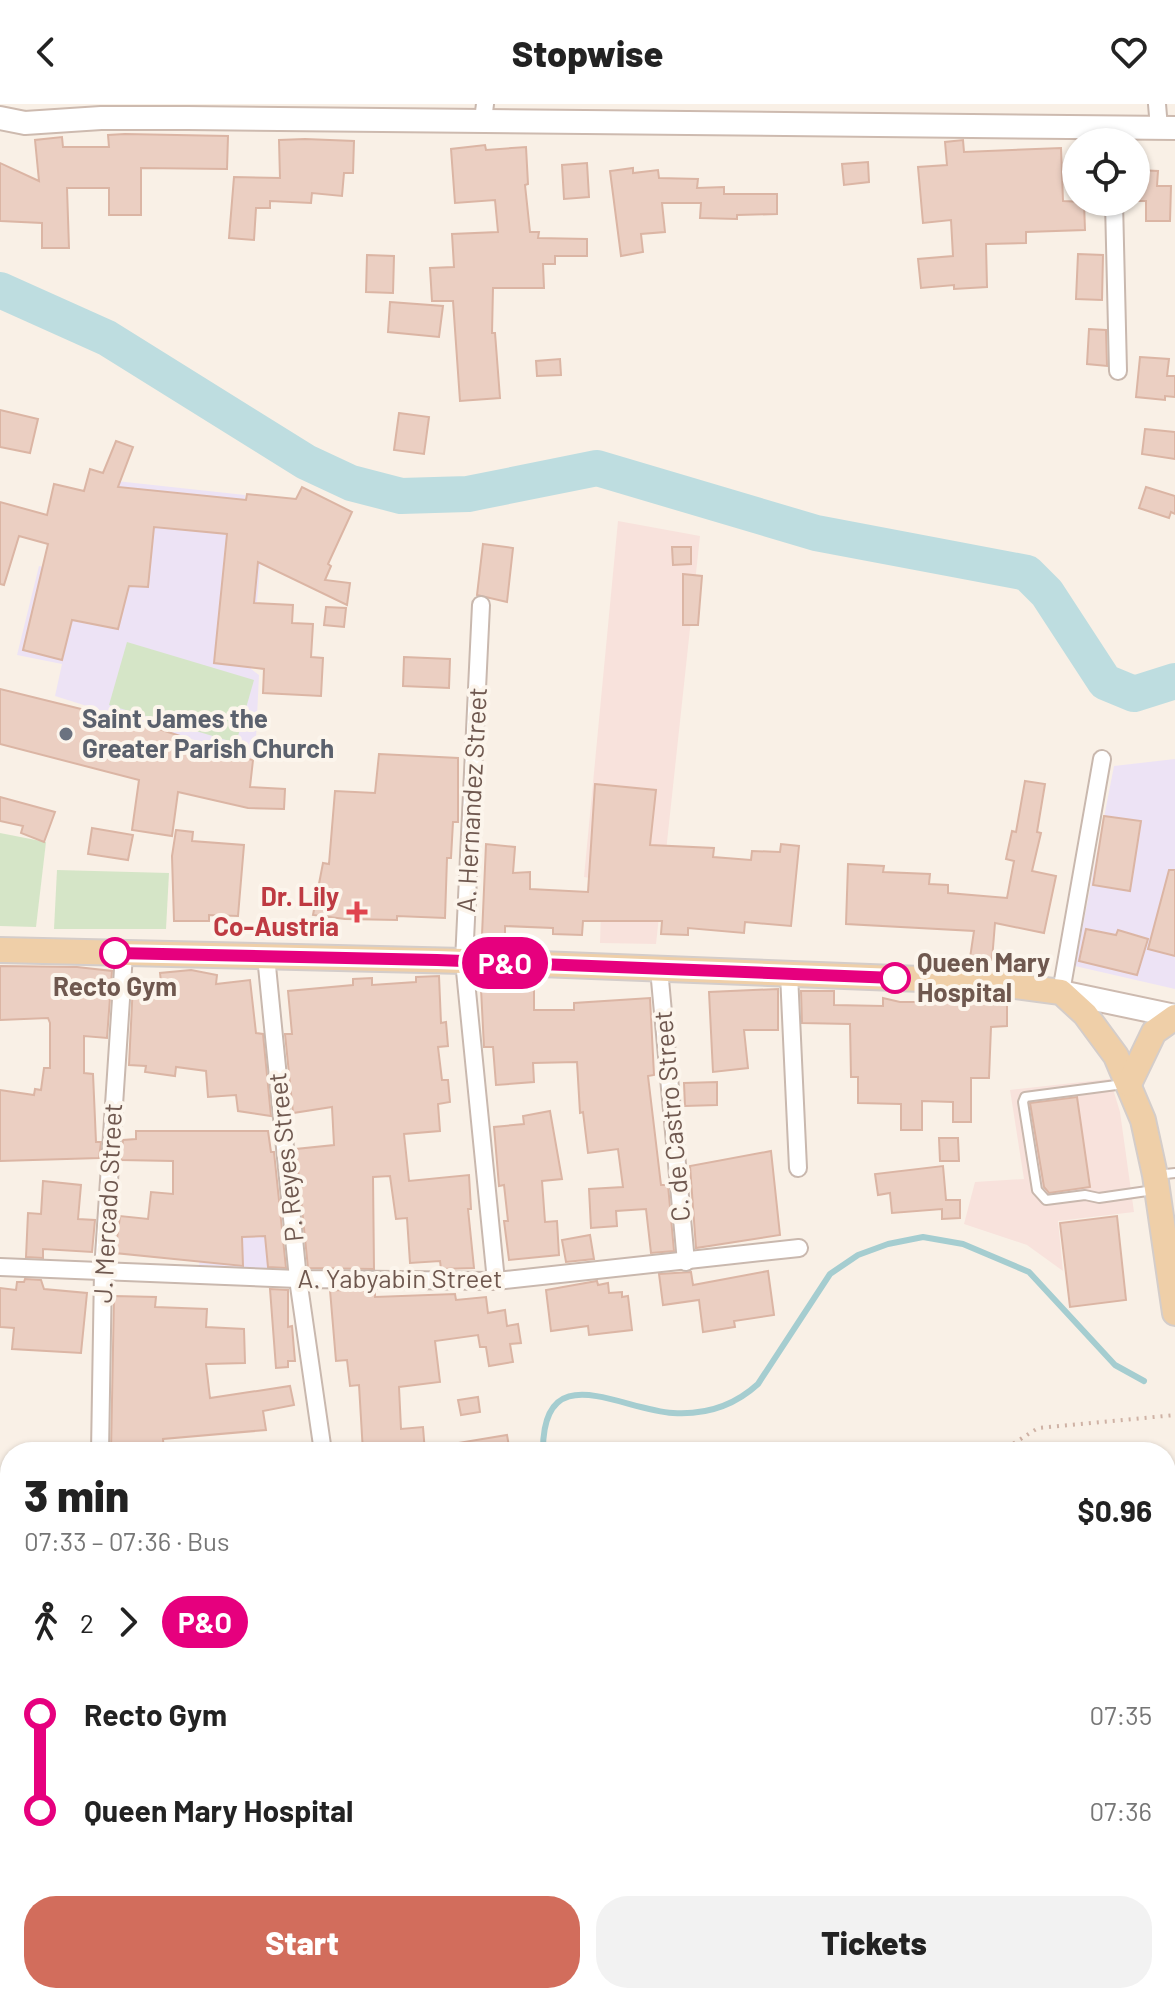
<!DOCTYPE html>
<html lang="en">
<head>
<meta charset="utf-8">
<style>
  body { margin:0; font-family:Barlow,sans-serif; background:#f2f2f2; color:#222; height:100vh; display:flex; flex-direction:column; font-size:30px; white-space:nowrap }
  * { box-sizing:border-box; margin:0 }
  p { font-size:26px; color:#767676 }
  .icon { flex:none; width:44px; height:44px; fill:none; stroke:currentColor; stroke-width:2; stroke-linecap:round; stroke-linejoin:round }
  .map { position:relative; flex:1; overflow:hidden }
  .drawer { position:absolute; left:0px; top:1338px; width:1176px; height:562px; display:flex; flex-direction:column; background:#fff; border-radius:32px 32px 0 0; box-shadow:0 2px 6px #0004 }
  .drawer>* { flex:none }
  .badge { padding:0 16px; border-radius:26px; font-size:28px; line-height:52px }
  .buttons { position:absolute; left:1062px; top:24px; display:grid; gap:16px }
  .buttons a { display:grid; place-items:center; width:88px; height:88px; border-radius:50%; background:#fff; box-shadow:0 2px 6px #0004; font-size:40px }
  .map>.badge { position:absolute; translate:-50% -50%; box-shadow:0 0 0 4px #fff }
  .legs { display:flex; align-items:center; gap:12px; height:88px; padding:0 24px; font-size:26px }
  .legs p { margin-inline-start:auto }
  .headline { display:flex; align-items:center; justify-content:space-between; height:136px; padding:0 24px }
  h1 { font-size:44px; font-weight:800; line-height:60px }
  .cta { display:flex; gap:16px; margin-top:auto; padding:16px 24px }
  .cta a { flex:1; height:92px; border-radius:32px; background:#d26d5c; color:#fff; font-size:32px; font-weight:800; line-height:92px; text-align:center }
  .cta a+a { background:#f2f2f2; color:#222 }
  ul { padding:0 24px; list-style:none }
  li { display:flex; align-items:center; gap:28px; height:96px; font-size:30px }
  li i { display:grid; place-items:center; width:12px; height:100%; margin:0 10px; background:currentColor }
  li i::after { content:''; width:20px; height:20px; margin:-10px; border:6px solid; border-radius:50%; background:#fff }
  li p { margin-inline-start:auto }
  li:first-child i { background:linear-gradient(#0000 50%,currentColor 0) }
  li:last-child i { background:linear-gradient(currentColor 50%,#0000 0) }
  header { display:flex; justify-content:space-between; align-items:center; height:104px; padding:0 24px; background:#fff; font-size:36px; font-weight:800 }
  .map>svg:first-child { display:block }
  .residential { fill:#f0e2d6 }
  .commercial { fill:#f8e2dc }
  .education { fill:#ede3f5 }
  .green { fill:#d5e5c7 }
  .lines { fill:none; stroke-linecap:round; stroke-linejoin:round }
  .stream { stroke:#a5cdd0; stroke-width:6 }
  .river { stroke:#bedde0; stroke-width:36 }
  .building { fill:#ebcfc2; stroke:#dbb5a4; stroke-width:2 }
  .lane-casing { stroke:#c9b8ae; stroke-width:12 }
  .street-casing { stroke:#c9b8ae; stroke-width:20 }
  .secondary-casing { stroke:#cdbaaf; stroke-width:26 }
  .primary-casing { stroke:#d4cdca; stroke-width:28 }
  .path { stroke:#cfb2a5; stroke-width:4; stroke-dasharray:2 6; stroke-linecap:butt }
  .lane { stroke:#fff; stroke-width:8 }
  .street { stroke:#fff; stroke-width:16 }
  .secondary { stroke:#fff; stroke-width:22 }
  .primary { stroke:#efcfa8; stroke-width:24 }
  .line-1-casing { stroke:#fff; stroke-width:18 }
  .line-1 { stroke:#e6007e; stroke-width:12 }
  .worship-dot { fill:#6b7280; stroke:#fcf5ec; stroke-width:3 }
  .health-dot { fill:#e0444e; stroke:#fcf5ec; stroke-width:3 }
  .stop-1-dot { fill:#fff; stroke:#e6007e; stroke-width:4 }
  .labels { text-anchor:middle; stroke-width:8; stroke-linejoin:round; paint-order:stroke }
  .worship-label { font-size:26px; font-weight:bold; fill:#5b616d; stroke:#fcf5ec; text-anchor:start }
  .street-label { font-size:26px; fill:#6f584f; stroke:#fcf5ec }
  .health-label { font-size:26px; font-weight:bold; fill:#be3a42; stroke:#fcf5ec; text-anchor:end }
  .stop-label { font-size:26px; font-weight:bold; fill:#6f584f; stroke:#fcf5ec; text-anchor:start }
</style>
</head>
<body>
<header><svg class="icon" aria-label="back" viewBox="0 0 24 24"><path d="M15 5l-7 7 7 7"/></svg>Stopwise<svg class="icon" aria-label="heart" viewBox="0 0 24 24"><path d="M12 20l-8-8c-3-5 5-10 8-4 3-6 11-1 8 4z"/></svg></header>
<div class="map">
<svg width="1175" height="1899" viewBox="0 0 1175 1899">
  <rect width="100%" height="100%" fill="#f9f0e6"/>
  <g class="residential">
    <path d="M1166 1368 1175 1430V1899H965L962 1890H1166Z"/>
    <path d="M0 1567 10 1574V1852L0 1853Z"/>
  </g>
  <g class="commercial">
    <path d="M618 417 700 432 656 840 600 839 602 776 584 773Z"/>
    <path d="M1110 975 1120 1008 1134 1108 1058 1117 1063 1167 1027 1141 964 1120 975 1078 1024 1075 1010 986Z"/>
  </g>
  <g class="education">
    <path d="M116 377 245 391 243 414 264 418 251 565 259 571 255 655 55 592 62 560 17 551 39 462 80 471Z"/>
    <path d="M1175 655V885L1075 862 1114 662Z"/>
    <path d="M209 1099 278 1102 284 1166 199 1161Z"/>
  </g>
  <g class="green">
    <path d="M127 538 254 576 236 639 109 601Z"/>
    <path d="M0 729 46 738 36 823 0 822Z"/>
    <path d="M57 766 169 769 166 825H54Z"/>
  </g>
  <g class="lines">
    <g class="stream">
      <path d="M543 1348C542 1252 618 1305 673 1309 705 1311 734 1302 758 1280L830 1170 858 1151 888 1140 923 1133 963 1140 1029 1168 1115 1261 1144 1277"/>
      <path d="M0 1543 10 1542"/>
    </g>
    <path class="river" d="M0 186 107 234 306 358 351 379 401 392 468 390 597 364 816 429 1027 469 1047 489 1105 578 1134 590 1175 577"/>
  </g>
  <g class="building">
    <path d="M125 30 228 32 227 65 141 64V111H109V84H67L69 144H42V119L0 117V59L39 77 35 36 62 33 63 43H109L108 31Z"/>
    <path d="M305 35 354 37 353 69H344L342 92 312 89 311 99 270 97V104H256L254 136 229 134 234 73 280 74 279 36Z"/>
    <path d="M963 36 964 48 1061 44 1063 97 1084 98 1085 126 1026 128V139L986 140 987 183 954 185V181L921 184 918 155 953 152 951 116 923 119 918 63 947 61 945 38Z"/>
    <path d="M485 41 486 46 526 43 528 80 525 81 530 128H539L538 134 587 135V152H555V160H543L544 184H493L492 229H495L500 294 460 297 453 197H432L430 164 454 163 452 130 498 128 495 96 455 99 451 45Z"/>
    <path d="M868 58 869 78 844 81 842 60Z"/>
    <path d="M587 59 589 93 564 95 562 61Z"/>
    <path d="M633 64V69L658 66 659 74 698 75 697 84 724 83V90H777V110L737 111V115L700 114 701 99H662L665 128 641 130 643 148 621 152 610 67Z"/>
    <path d="M1136 66 1158 67 1157 82H1171L1170 117H1146V97H1136Z"/>
    <path d="M1078 150 1103 151 1102 196 1076 195Z"/>
    <path d="M367 151 394 152 393 189 366 188Z"/>
    <path d="M390 198 443 202 439 233 388 228Z"/>
    <path d="M1089 225 1106 226 1107 262 1087 260Z"/>
    <path d="M1140 253 1169 255 1167 272H1175V293L1165 292V296L1136 293Z"/>
    <path d="M560 255 561 271 537 272 536 257Z"/>
    <path d="M0 306 38 315 30 349 0 343Z"/>
    <path d="M399 309 429 313 424 350 394 346Z"/>
    <path d="M1145 325 1175 328V355L1142 350Z"/>
    <path d="M116 337 133 343 118 383 246 396 247 390 296 395 302 383 352 408 328 460 331 462 325 476 350 479 347 501 258 458 254 499 293 501 292 519 313 520 311 553 323 554 321 592 263 589 264 565 214 559 227 430 154 423 148 483 129 482 118 525 72 516 62 556 23 546 48 440 19 432 4 481 0 480V398L47 411 54 380 84 387 90 365 103 369Z"/>
    <path d="M1146 383 1175 392V410L1171 408 1169 414 1139 404Z"/>
    <path d="M483 440 513 444 507 498 477 491Z"/>
    <path d="M672 443H691V460L673 461Z"/>
    <path d="M683 470 702 472 698 521H683Z"/>
    <path d="M326 503 346 504 344 523 324 521Z"/>
    <path d="M404 553 450 555 449 584 403 582Z"/>
    <path d="M0 585 150 622 189 635 187 641 253 656 250 683 285 685 284 705 248 704 178 688 172 732 132 726 139 676 0 640Z"/>
    <path d="M379 650 458 654V718H453L451 754H447L445 814 397 812V816L345 815 313 811 323 759 329 760 335 687 375 689Z"/>
    <path d="M1025 677 1045 680 1037 728 1041 729 1032 767 1056 772 1044 829 995 819 992 856 970 854 974 827 846 820 848 760 884 762 883 768 930 770 929 780 948 781V789L1007 794 1014 757 1006 755 1012 727 1016 728Z"/>
    <path d="M595 680 656 686 650 741 714 744 713 753 751 756 752 747 780 748 781 740 799 742 791 822 745 818 744 829 688 824V831L661 830 662 817H583L582 831 553 830V824L505 822V832L482 831 486 740 515 743 513 769 530 768V785L588 788Z"/>
    <path d="M0 693 55 708 44 738 21 729 23 722 0 717Z"/>
    <path d="M1104 712 1141 717 1130 787 1093 781Z"/>
    <path d="M92 724 133 731 128 756 88 750Z"/>
    <path d="M176 726 193 728 192 737 244 741 238 812 209 811V817H174L172 752Z"/>
    <path d="M1169 766H1175V852L1148 845Z"/>
    <path d="M1086 825 1116 831 1118 826 1148 835 1137 871 1079 857Z"/>
    <path d="M0 862 77 863 112 867 107 934 84 932V969L93 970 96 1038H101L99 1054 0 1057V986L34 991 35 985 41 986 44 964H50V919L48 914 0 916Z"/>
    <path d="M191 866 217 871 216 880 250 876 256 929 263 930 271 1012 238 1007 236 991 208 993 206 967 176 963 175 972 145 968 146 962 129 961 133 879 161 878 160 869Z"/>
    <path d="M439 872 441 919 446 918 448 942 438 943 442 976H448L450 998 438 1000 440 1027 404 1030 409 1077 469 1071 471 1105H468L474 1164 441 1165 440 1157 410 1159 407 1114 396 1115 390 1072 373 1073 374 1165 308 1164 296 1045 334 1041 332 1003 293 1009 285 930H292L288 887 353 881V875L372 874V881L416 878V873Z"/>
    <path d="M504 881 534 882V906H574V899L650 894 654 971 648 972 661 1081H668L674 1147 651 1149 646 1105 616 1107 617 1122 591 1124 589 1085 623 1083 618 1045 588 1049 583 1008 580 1009 577 958 533 959 534 978 496 981 493 943H484L481 885 504 884Z"/>
    <path d="M778 885V926H744L748 964 713 968 709 888Z"/>
    <path d="M801 887H834V901L883 902V894L900 898H1007V922L991 923 989 974H971V1018H953V998L922 997V1026H901V1000L858 999V973H851L850 920 802 919Z"/>
    <path d="M717 978V1001L685 1002 684 979Z"/>
    <path d="M1077 993 1090 1083 1049 1089 1044 1083 1030 999Z"/>
    <path d="M550 1007 562 1075 542 1077 545 1118 557 1117 559 1151 509 1156 504 1117H508L504 1081 499 1082 494 1023 524 1020 523 1012Z"/>
    <path d="M136 1027H268L271 1048H274L286 1164 268 1163 265 1132 242 1133 243 1162 115 1149 120 1112 148 1115 151 1088 173 1090V1057L121 1056 123 1036 136 1035Z"/>
    <path d="M939 1034H958L959 1057H940Z"/>
    <path d="M771 1047 780 1131 696 1144 690 1062Z"/>
    <path d="M943 1062 946 1096H960V1114L942 1115V1105L892 1109 890 1089 878 1091 875 1070Z"/>
    <path d="M43 1077 81 1081 78 1115 95 1116 92 1148 43 1145V1154L26 1153 28 1109 41 1110Z"/>
    <path d="M1117 1112 1126 1196 1070 1203 1060 1119Z"/>
    <path d="M590 1131 594 1155 566 1158 562 1136Z"/>
    <path d="M768 1167 774 1211 734 1217 735 1223 703 1228 699 1196 663 1201 659 1170 691 1168 693 1181Z"/>
    <path d="M25 1175 41 1176 44 1185 87 1189 81 1249 12 1245 14 1224 0 1223V1184L16 1186 17 1178H24Z"/>
    <path d="M597 1177 598 1181 608 1179 609 1189 622 1188V1193L628 1192 632 1226 589 1231 588 1222 551 1227 546 1186Z"/>
    <path d="M270 1185 288 1186V1223L292 1222 295 1257H288V1263L276 1264Z"/>
    <path d="M330 1186 375 1187V1193L455 1190 456 1196 486 1193 488 1209 505 1206 507 1222 518 1220 521 1239 510 1240 513 1258 489 1262 486 1243H480L478 1231 435 1237 440 1278 399 1283 401 1325 423 1323 425 1348H363L359 1281 350 1282 347 1256 336 1257Z"/>
    <path d="M114 1192 156 1193 155 1203 207 1205 206 1223 244 1225 245 1259 206 1260 210 1294 290 1282 294 1301 263 1307 266 1326 163 1335 164 1348H111Z"/>
    <path d="M478 1293 480 1308 461 1311 458 1296Z"/>
    <path d="M507 1331 510 1348H459L458 1339Z"/>
  </g>
  <g class="lines">
    <defs>
      <g id="lane">
        <path d="M1124 980 1025 993 1023 998 1037 1086 1046 1096 1085 1091 1099 1094 1154 1086"/>
        <path d="M1156 1071 1175 1069"/>
      </g>
      <g id="street">
        <path d="M1157 0 1159 24"/>
        <path d="M483 16 485 0"/>
        <path d="M1114 98 1118 267"/>
        <path d="M481 501 464 857 496 1177"/>
        <path d="M266 852 298 1175 323 1348"/>
        <path d="M659 865 686 1158"/>
        <path d="M789 870 798 1064"/>
        <path d="M1061 888 1102 655"/>
        <path d="M0 1163 298 1175 496 1177 799 1144"/>
        <path d="M100 1348 103 1167 124 850"/>
        <path d="M0 1461H10"/>
        <path d="M0 1631 10 1639"/>
        <path d="M0 1705 10 1703"/>
        <path d="M0 1794 10 1793"/>
      </g>
      <g id="secondary">
        <path d="M0 14 25 19 101 14H187L1175 24"/>
        <path d="M1061 888 1175 912"/>
      </g>
      <g id="primary">
        <path d="M0 846 464 857 895 874 975 877 1061 888 1085 910 1116 952 1143 1016 1155 1071 1175 1209"/>
        <path d="M1129 980 1154 928 1175 913"/>
      </g>
    </defs>
    <use href="#lane" class="lane-casing"/>
    <use href="#street" class="street-casing"/>
    <use href="#secondary" class="secondary-casing"/>
    <use href="#primary" class="primary-casing"/>
    <g class="path">
      <path d="M1000 1348 1038 1324 1175 1311"/>
      <path d="M64 1899 66 1890"/>
    </g>
    <use href="#lane" class="lane"/>
    <use href="#street" class="street"/>
    <use href="#secondary" class="secondary"/>
    <use href="#primary" class="primary"/>
  </g>
  <g class="lines">
    <defs>
      <path id="line-1" d="M115 849 437 856 895 874"/>
    </defs>
    <use href="#line-1" class="line-1-casing"/>
    <use href="#line-1" class="line-1"/>
  </g>
  <circle class="worship-dot" cx="66" cy="630" r="8"/>
  <path class="health-dot" d="M353 796h8v8h8v8h-8v8h-8v-8h-8v-8h8z"/>
  <g class="stop-1-dot">
    <circle cx="115" cy="849" r="14"/>
    <circle cx="895" cy="874" r="14"/>
  </g>
  <g class="labels">
    <g class="worship-label">
      <text x="82" y="624">Saint James the<tspan x="82" dy="30">Greater Parish Church</tspan></text>
    </g>
    <g class="street-label">
      <text transform="translate(472 696) rotate(-87)" y="9">A. Hernandez Street</text>
      <text transform="translate(672 1012) rotate(-95)" y="9">C. de Castro Street</text>
      <text transform="translate(286 1053) rotate(-96)" y="9">P. Reyes Street</text>
      <text transform="translate(108 1099) rotate(-87)" y="9">J. Mercado Street</text>
      <text x="400" y="1184">A. Yabyabin Street</text>
    </g>
    <g class="health-label">
      <text x="339" y="802">Dr. Lily<tspan x="339" dy="30">Co-Austria</tspan></text>
    </g>
    <g class="stop-label">
      <text x="917" y="868">Queen Mary<tspan x="917" dy="30">Hospital</tspan></text>
      <text x="115" y="892" text-anchor="middle">Recto Gym</text>
    </g>
  </g>
</svg>
<div class="buttons">
<a><svg class="icon" aria-label="locate" viewBox="0 0 24 24"><circle cx="12" cy="12" r="6"/><path d="M12 2v4M12 18v4M2 12h4M18 12h4"/></svg></a>
</div>
<b class="badge" style="left:505px;top:859px;background:#e6007e;color:#fff">P&amp;O</b>
<section class="drawer">
<div class="headline"><div><h1>3 min</h1><p>07:33 – 07:36 · Bus</p></div><b>$0.96</b></div>
<div class="legs"><svg class="icon" aria-label="walk" viewBox="0 0 24 24"><circle cx="13" cy="4" r="2"/><path d="M13 8l-2 6 4 7M11 14l-3 7M7 12l3-4h3l4 4"/></svg>2<svg class="icon" aria-label="forward" viewBox="0 0 24 24"><path d="M9 5l7 7-7 7"/></svg><b class="badge" style="background:#e6007e;color:#fff">P&amp;O</b></div>
<ul>
<li><i style="color:#e6007e"></i><b>Recto Gym</b><p>07:35</p></li>
<li><i style="color:#e6007e"></i><b>Queen Mary Hospital</b><p>07:36</p></li>
</ul>
<div class="cta"><a>Start</a><a>Tickets</a></div>
</section>
</div>
</body>
</html>
